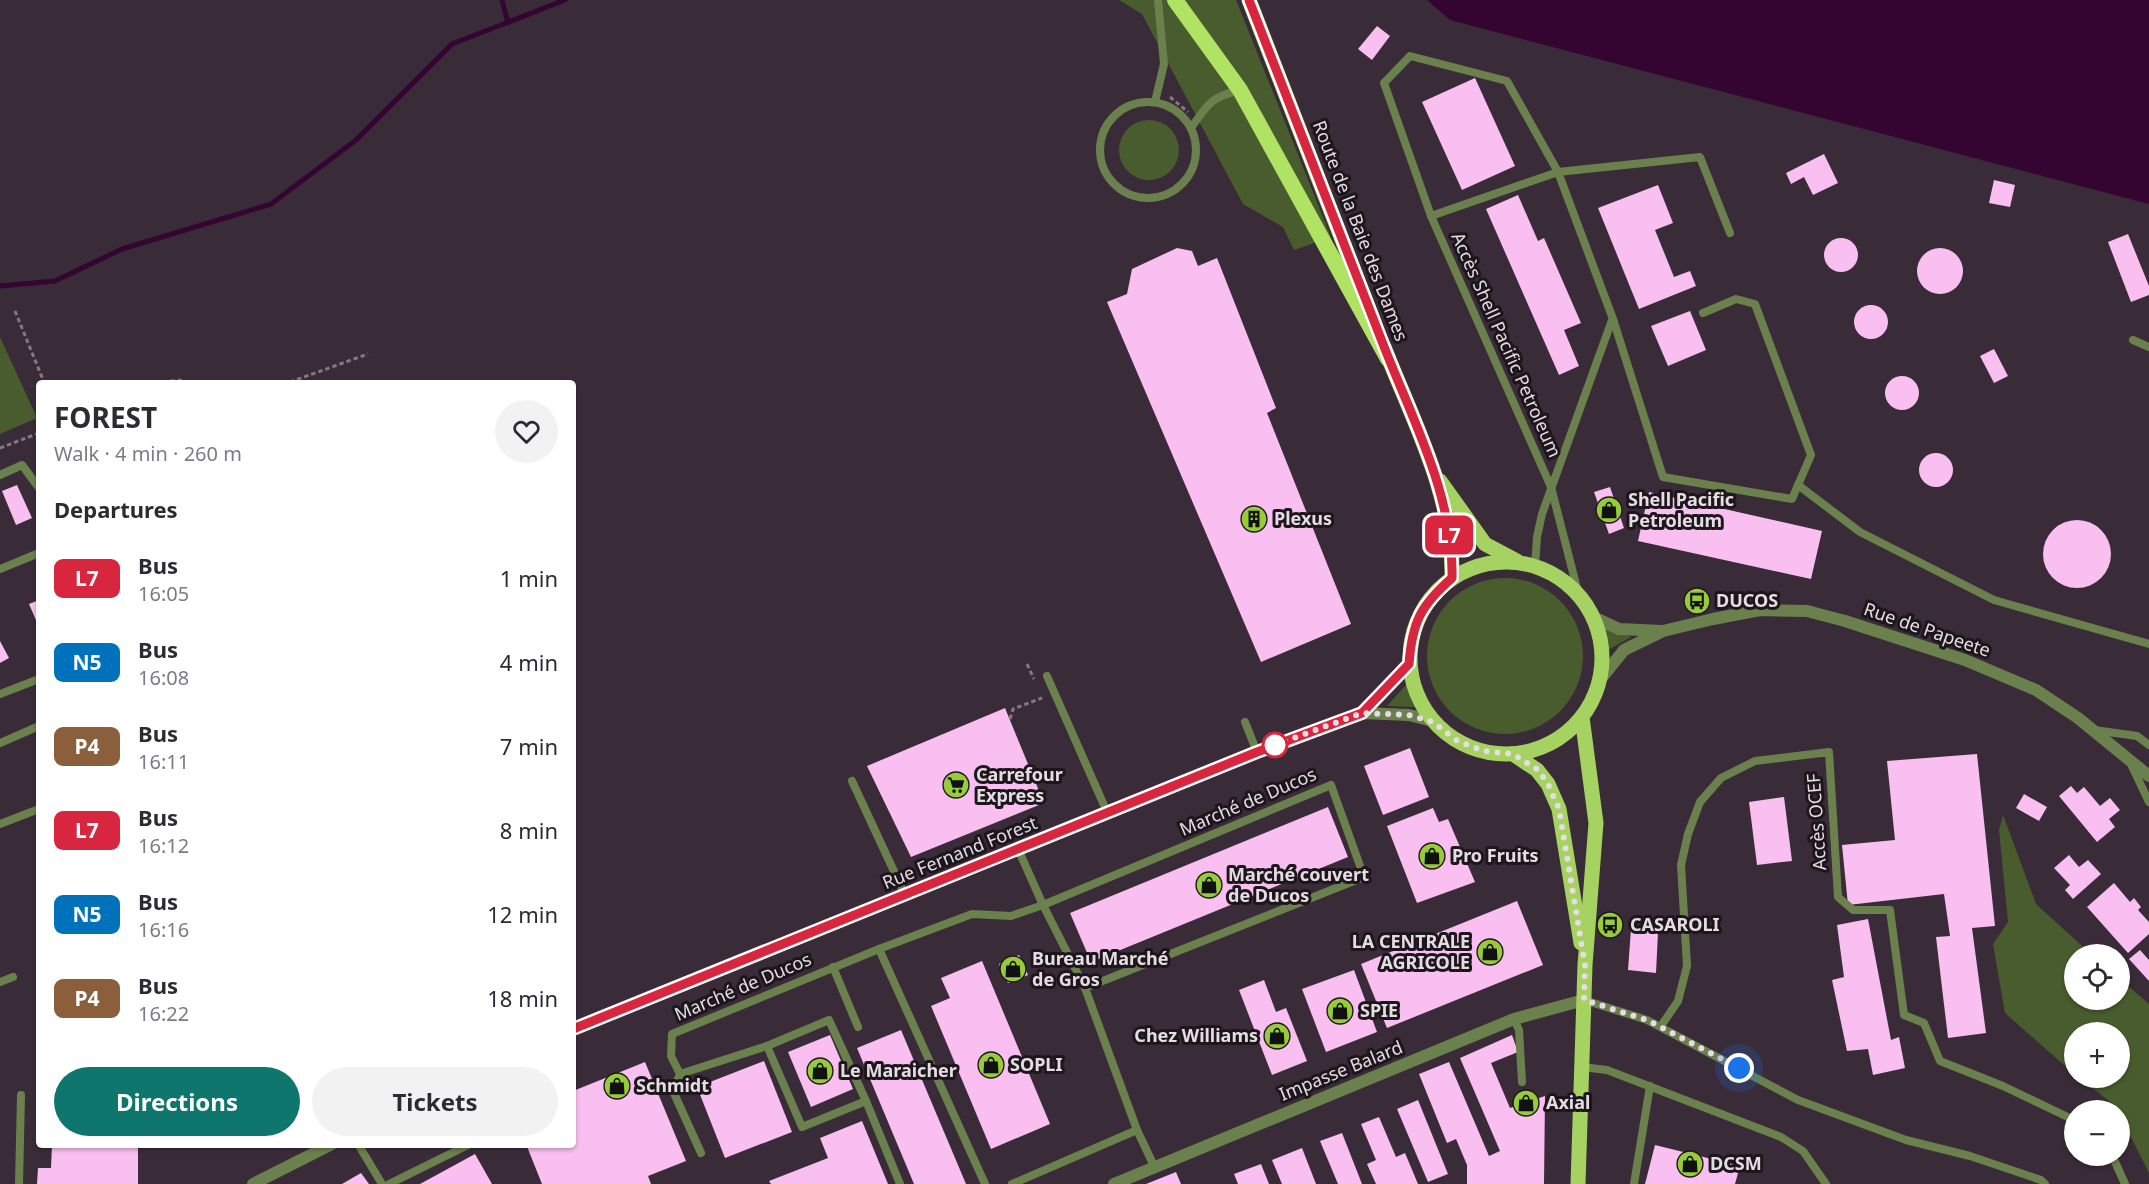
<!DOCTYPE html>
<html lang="en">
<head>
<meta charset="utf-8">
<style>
  body { margin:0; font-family:"Noto Sans",sans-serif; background:#f2f2f3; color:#2b2b33; height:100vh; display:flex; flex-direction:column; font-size:22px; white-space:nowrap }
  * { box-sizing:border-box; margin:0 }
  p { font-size:20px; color:#7c7c81 }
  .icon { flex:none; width:33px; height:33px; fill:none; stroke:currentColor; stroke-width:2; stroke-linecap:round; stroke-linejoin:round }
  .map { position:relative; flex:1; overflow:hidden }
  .panel { position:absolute; left:36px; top:380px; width:540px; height:768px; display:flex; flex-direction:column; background:#fff; border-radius:6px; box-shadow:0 2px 4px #0004 }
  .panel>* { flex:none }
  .badge { padding:0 12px; border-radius:9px; font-size:21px; line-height:39px }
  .tools { position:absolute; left:2064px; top:944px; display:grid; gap:12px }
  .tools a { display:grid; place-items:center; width:66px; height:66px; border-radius:50%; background:#fff; box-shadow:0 2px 4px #0004; font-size:30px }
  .you { position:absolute; width:30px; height:30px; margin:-15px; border:4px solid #fff; border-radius:50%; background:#1a73e8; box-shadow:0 0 0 9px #1a73e833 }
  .map>.badge { position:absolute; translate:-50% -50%; box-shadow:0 0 0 3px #fff }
  h2 { padding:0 18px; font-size:22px; line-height:54px }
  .round { display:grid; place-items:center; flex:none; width:63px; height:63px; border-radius:32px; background:#f2f2f3 }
  .overview { display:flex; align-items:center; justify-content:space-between; height:102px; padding:0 18px }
  h1 { font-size:28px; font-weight:700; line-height:45px }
  .button { display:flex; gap:12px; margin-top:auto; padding:12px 18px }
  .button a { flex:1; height:69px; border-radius:36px; background:#0f766e; color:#fff; font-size:24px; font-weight:700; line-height:69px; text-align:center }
  .button a+a { background:#f2f2f3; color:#2b2b33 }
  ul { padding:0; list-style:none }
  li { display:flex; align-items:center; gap:18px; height:84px; padding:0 18px }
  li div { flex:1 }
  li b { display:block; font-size:22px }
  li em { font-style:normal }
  li .badge { min-width:66px; font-weight:700; text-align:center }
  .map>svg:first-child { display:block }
  .green { fill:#485c2d }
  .water { fill:#330530 }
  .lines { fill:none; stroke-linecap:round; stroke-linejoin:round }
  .stream { stroke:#330530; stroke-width:5 }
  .building { fill:#f9bff0 }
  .path { stroke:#857883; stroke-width:3; stroke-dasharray:4.5 3; stroke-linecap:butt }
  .service { stroke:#6b814d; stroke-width:8 }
  .minor { stroke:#6b814d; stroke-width:12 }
  .tertiary { stroke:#6b814d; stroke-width:12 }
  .primary { stroke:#a5d261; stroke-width:15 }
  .trunk { stroke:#b0e264; stroke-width:16 }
  .line-casing { stroke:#fff; stroke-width:14 }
  .line { stroke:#d7263d; stroke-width:9 }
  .walk { stroke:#e6dce4; stroke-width:6; stroke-dasharray:0 10.8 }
  .stop-dot { fill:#fff; stroke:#d7263d; stroke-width:3 }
  .labels { text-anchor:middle; stroke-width:6; stroke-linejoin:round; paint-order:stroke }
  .street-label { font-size:18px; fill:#e6dce4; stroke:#1d161c }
  .poi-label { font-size:18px; font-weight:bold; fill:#e6dce4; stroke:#1d161c; text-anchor:start }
</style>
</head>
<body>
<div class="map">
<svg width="2149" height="1184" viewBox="0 0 2149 1184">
  <rect width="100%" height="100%" fill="#3a2b38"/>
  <g class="green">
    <path d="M1119 0H1236L1331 237 1294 250 1283 227 1243 204 1142 14Z"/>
    <circle cx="1149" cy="150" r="30"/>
    <path d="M0 337 37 418 0 434Z"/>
    <circle cx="1505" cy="656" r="78"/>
    <path d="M1602 626 1631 637 1605 652Z"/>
    <path d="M1406 685 1414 707 1387 706Z"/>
    <path d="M2003 815 2036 904 2091 954H2074V999H2120V979L2149 1004V1173L2120 1115V1110L2079 1077H2120V1032H2074V1074L2005 1013 1993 944 2008 922 1999 830Z"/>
  </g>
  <path class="water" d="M1427 0H2149V204L1450 20Z"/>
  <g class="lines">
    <g class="stream">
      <path d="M502 0 508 23"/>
      <path d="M0 286 55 281 122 249 271 204 356 140 452 44 565 0"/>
    </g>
  </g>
  <g class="building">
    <path d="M1377 26 1390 36 1372 60 1358 49Z"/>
    <path d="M1475 78 1515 166 1462 190 1422 102Z"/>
    <path d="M1824 154 1838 183 1813 195 1804 177 1791 184 1786 173Z"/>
    <path d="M1994 180 2015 185 2010 207 1989 203Z"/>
    <path d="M1658 185 1673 223 1655 230 1674 277 1690 271 1696 286 1639 309 1598 208Z"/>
    <path d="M1518 195 1538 241 1544 238 1581 323 1564 330 1579 366 1559 375 1486 209Z"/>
    <path d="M2128 234 2149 286V295L2131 302 2108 242Z"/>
    <circle cx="1841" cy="255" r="17"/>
    <circle cx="1940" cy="271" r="23"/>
    <path d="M1177 248 1192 251 1198 266 1217 258 1276 408 1267 413 1351 624 1261 662 1107 302 1127 294 1132 269Z"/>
    <circle cx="1871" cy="322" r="17"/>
    <path d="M1690 311 1706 350 1668 366 1651 326Z"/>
    <path d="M1994 349 2008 376 1994 383 1980 356Z"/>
    <circle cx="1902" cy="393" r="17"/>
    <circle cx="1936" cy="470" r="17"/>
    <path d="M17 485 32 518 16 525 2 491Z"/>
    <path d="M1610 487 1624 528 1609 534 1594 492Z"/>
    <path d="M1649 492 1822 531 1811 579 1638 541Z"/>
    <circle cx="2077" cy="554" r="34"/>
    <path d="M39 600V627L29 604Z"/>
    <path d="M0 641 9 658 0 663Z"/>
    <path d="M1005 708 1044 803 911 857 867 766Z"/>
    <path d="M1410 748 1429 797 1383 815 1364 766Z"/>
    <path d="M1977 754 1995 926 1972 928 1986 1033 1948 1038 1936 937 1950 936 1944 894 1848 905 1842 845 1895 840 1887 761Z"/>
    <path d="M2071 786 2077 793 2084 787 2100 806 2110 798 2120 810 2109 819 2115 827 2097 842 2059 796Z"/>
    <path d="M2024 794 2047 807 2039 821 2016 808Z"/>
    <path d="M1784 797 1792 861 1757 865 1749 802Z"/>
    <path d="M1328 807 1348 857 1091 962 1070 913Z"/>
    <path d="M1433 808 1439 822 1448 819 1475 882 1417 903 1387 826Z"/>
    <path d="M2069 855 2079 867 2088 860 2101 874 2073 899 2065 890 2070 885 2054 868Z"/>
    <path d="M2114 883 2130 902 2134 898 2141 907 2138 910 2149 922V934L2128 953 2087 907Z"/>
    <path d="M1517 901 1543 965 1387 1028 1361 964Z"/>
    <path d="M1868 919 1891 1040 1899 1037 1905 1068 1873 1075 1868 1049 1847 1051 1832 980 1844 977 1837 925Z"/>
    <path d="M1631 929 1658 932 1656 973 1628 970Z"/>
    <path d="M2140 950 2149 960V981L2129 959Z"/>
    <path d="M1019 955 1028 975 1008 983 999 964Z"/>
    <path d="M982 961 1050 1124 991 1149 931 1006 950 998 941 978Z"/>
    <path d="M1354 970 1377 1032 1326 1052 1302 989Z"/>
    <path d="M1264 980 1276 1012 1286 1008 1307 1061 1272 1075 1239 990Z"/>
    <path d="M901 1030 966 1184H914L857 1048Z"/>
    <path d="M830 1035 853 1089 811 1107 788 1052Z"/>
    <path d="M1512 1035 1518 1052 1491 1063 1510 1108 1545 1096 1544 1184H1467V1165L1456 1139 1447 1143 1419 1074 1449 1062 1489 1156 1500 1151 1460 1058Z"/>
    <path d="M764 1061 792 1132 725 1158 697 1087Z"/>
    <path d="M645 1062 686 1161 648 1176 651 1184H542L526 1144H573V1091Z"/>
    <path d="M1418 1100 1448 1174 1428 1182 1397 1109Z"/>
    <path d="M1379 1117 1396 1157 1405 1153 1418 1184H1376L1367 1164 1376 1160 1361 1124Z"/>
    <path d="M862 1121 888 1184H771L769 1181 828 1158 820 1138Z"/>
    <path d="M1342 1133 1362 1184H1338L1320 1141Z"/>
    <path d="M52 1144H138V1184H37L38 1168H51Z"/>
    <path d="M1655 1145 1740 1166 1735 1184H1645Z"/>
    <path d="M1302 1148 1316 1184H1282L1272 1160Z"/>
    <path d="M475 1154 492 1184H420Z"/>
    <path d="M1261 1164 1269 1184H1238L1234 1174Z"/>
    <path d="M1176 1172 1181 1184H1146Z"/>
    <path d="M361 1173 369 1184H342Z"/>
  </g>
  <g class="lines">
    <g class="path">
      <path d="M1170 97 1188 112"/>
      <path d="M15 311 44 382"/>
      <path d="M163 382 179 380 184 382"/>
      <path d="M290 382 368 354"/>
      <path d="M0 448 39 433"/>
      <path d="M1027 664 1034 679"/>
      <path d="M1010 719 1013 709 1042 698"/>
    </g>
    <g class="service">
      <circle cx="1148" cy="150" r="48"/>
      <path d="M1155 102 1164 64 1158 0"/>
      <path d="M1191 128C1208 104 1211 97 1240 90"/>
      <path d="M1431 216 1558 172 1700 157 1730 233"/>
      <path d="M2133 340 2149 347"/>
      <path d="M0 475 22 465 39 488"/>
      <path d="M1798 485 1860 532 1994 600 2149 644"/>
      <path d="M1535 566 1537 537 1542 514 1612 320"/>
      <path d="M0 569 39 553"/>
      <path d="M1579 596 1551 487 1431 216 1384 83 1410 56 1507 81 1558 172 1613 319 1663 477 1792 499 1811 455 1755 304 1736 299 1703 313"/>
      <path d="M1047 676 1107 812"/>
      <path d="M0 694 39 679"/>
      <path d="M1245 722 1257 752"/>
      <path d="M2094 730 2137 736 2149 745"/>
      <path d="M0 743 39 726"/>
      <path d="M2130 762 2149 802"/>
      <path d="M852 781 905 895"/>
      <path d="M0 824 39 809"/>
      <path d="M1018 849 1043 905 1085 988 1137 1130 1155 1168"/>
      <path d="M879 949 985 1184"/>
      <path d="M833 967 858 1027"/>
      <path d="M0 982 13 977"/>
      <path d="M1584 1000 1647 1020 1798 1100 1906 1140 1970 1156 2041 1180 2045 1184"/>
      <path d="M1514 1019 1519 1030 1522 1082"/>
      <path d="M1661 1026 1678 1001 1687 966 1681 865 1688 834 1700 802 1721 778 1755 761 1829 752 1838 897 1853 910H1890L1904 1015 1924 1023 1940 1061 2003 1086 2074 1120"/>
      <path d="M767 1046 802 1127 866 1101"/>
      <path d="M1582 1067 1607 1070 1781 1137 1803 1151 1826 1184"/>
      <path d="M680 1074 673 1091 701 1153"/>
      <path d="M358 1144 382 1184"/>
      <path d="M2112 1155 2125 1184"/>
      <path d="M19 1184 21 1095"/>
      <path d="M389 1184 470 1144"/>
      <path d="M900 1184 866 1101 829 1020 767 1046 680 1074 671 1056 672 1034 879 949 972 914 1011 916 1043 905 1331 785 1364 877 1085 988"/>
      <path d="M1012 1184 1137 1130"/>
      <path d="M1634 1184 1650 1086"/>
    </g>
    <path class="minor" d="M1114 1184 1514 1019 1584 1000"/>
    <g class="tertiary">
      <path d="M1593 617 1619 629 1662 631"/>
      <path d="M1600 680 1624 650 1663 631 1713 619 1760 610 1807 611 1845 621 1965 660 2036 690 2078 718 2149 776"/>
      <path d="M1362 713 1409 664"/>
      <path d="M573 1029 1257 752 1362 713 1409 715 1433 721"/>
      <path d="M253 1184 332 1144"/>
    </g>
    <g class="primary">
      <path d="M1249 0 1374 322"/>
      <path d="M1384 347C1413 421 1454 496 1452 578"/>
      <path d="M1440 481 1485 544 1517 561"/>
      <circle cx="1506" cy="658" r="96"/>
      <path d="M1513 754 1537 770 1548 784 1559 809 1581 943"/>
      <path d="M1578 1184 1585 965 1596 823 1582 717"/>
    </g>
    <path class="trunk" d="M1175 0 1240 90 1388 359"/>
  </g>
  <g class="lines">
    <defs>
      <path id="line" d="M573 1029 1257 752 1362 713 1409 664C1412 622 1421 605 1452 578 1454 495 1412 419 1383 344 1338 229 1294 115 1249 0"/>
    </defs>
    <use href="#line" class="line-casing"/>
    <use href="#line" class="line"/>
    <path class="walk" d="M1275 745 1362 713 1409 715 1433 722 1456 740 1483 751 1513 754 1538 770 1548 784 1559 809 1585 965 1584 1000 1647 1020 1739 1068"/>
  </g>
  <defs>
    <symbol id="shop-disc" viewBox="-11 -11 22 22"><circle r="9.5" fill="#97cc38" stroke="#1d161c"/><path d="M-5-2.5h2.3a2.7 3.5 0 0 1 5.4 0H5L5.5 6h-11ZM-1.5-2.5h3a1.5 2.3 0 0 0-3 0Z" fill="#111"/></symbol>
    <symbol id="building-disc" viewBox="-11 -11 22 22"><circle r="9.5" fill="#97cc38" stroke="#1d161c"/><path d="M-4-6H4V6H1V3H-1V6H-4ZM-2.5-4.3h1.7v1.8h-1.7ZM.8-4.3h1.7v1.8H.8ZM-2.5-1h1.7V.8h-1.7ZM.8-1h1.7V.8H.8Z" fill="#111"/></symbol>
    <symbol id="bus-disc" viewBox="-11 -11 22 22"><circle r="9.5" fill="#97cc38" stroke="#1d161c"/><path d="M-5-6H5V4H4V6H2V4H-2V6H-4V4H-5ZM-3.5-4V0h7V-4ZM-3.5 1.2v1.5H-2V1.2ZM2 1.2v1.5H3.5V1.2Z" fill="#111"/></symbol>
    <symbol id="supermarket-disc" viewBox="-11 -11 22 22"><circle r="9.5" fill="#97cc38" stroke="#1d161c"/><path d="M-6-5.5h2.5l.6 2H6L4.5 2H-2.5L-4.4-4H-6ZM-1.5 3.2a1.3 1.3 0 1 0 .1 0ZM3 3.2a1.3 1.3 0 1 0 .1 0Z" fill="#111"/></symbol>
  </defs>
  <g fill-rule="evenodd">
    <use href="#shop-disc" x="1594" y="495" width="30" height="30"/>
    <use href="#building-disc" x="1239" y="504" width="30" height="30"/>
    <use href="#bus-disc" x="1682" y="586" width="30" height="30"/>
    <use href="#supermarket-disc" x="941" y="770" width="30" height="30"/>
    <use href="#shop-disc" x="1417" y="841" width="30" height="30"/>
    <use href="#shop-disc" x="1194" y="870" width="30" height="30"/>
    <use href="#bus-disc" x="1595" y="910" width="30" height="30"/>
    <use href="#shop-disc" x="1475" y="937" width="30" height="30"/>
    <use href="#shop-disc" x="998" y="954" width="30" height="30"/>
    <use href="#shop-disc" x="1325" y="996" width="30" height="30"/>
    <use href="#shop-disc" x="1262" y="1021" width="30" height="30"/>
    <use href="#shop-disc" x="976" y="1050" width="30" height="30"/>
    <use href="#shop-disc" x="805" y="1056" width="30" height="30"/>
    <use href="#shop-disc" x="602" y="1071" width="30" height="30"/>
    <use href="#shop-disc" x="1511" y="1088" width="30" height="30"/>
    <use href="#shop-disc" x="1675" y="1149" width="30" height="30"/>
  </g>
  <circle class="stop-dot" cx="1275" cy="745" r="12"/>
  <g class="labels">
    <g class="street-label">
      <text transform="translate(1360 231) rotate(69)" y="6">Route de la Baie des Dames</text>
      <text transform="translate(1506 345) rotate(66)" y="6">Accès Shell Pacific Petroleum</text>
      <text transform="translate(1927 630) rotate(19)" y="6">Rue de Papeete</text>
      <text transform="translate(1248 802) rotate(-23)" y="6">Marché de Ducos</text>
      <text transform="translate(1817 822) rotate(-94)" y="6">Accès OCEF</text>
      <text transform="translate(960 853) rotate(-22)" y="6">Rue Fernand Forest</text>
      <text transform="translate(743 987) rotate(-23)" y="6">Marché de Ducos</text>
      <text transform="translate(1341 1071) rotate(-22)" y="6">Impasse Balard</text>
    </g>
    <g class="poi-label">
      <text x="1628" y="506">Shell Pacific<tspan x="1628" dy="21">Petroleum</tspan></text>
      <text x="1274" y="525">Plexus</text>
      <text x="1716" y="607">DUCOS</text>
      <text x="976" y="781">Carrefour<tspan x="976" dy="21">Express</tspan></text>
      <text x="1452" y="862">Pro Fruits</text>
      <text x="1228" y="881">Marché couvert<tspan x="1228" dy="21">de Ducos</tspan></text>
      <text x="1630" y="931">CASAROLI</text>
      <text x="1470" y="948" text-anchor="end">LA CENTRALE<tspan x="1470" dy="21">AGRICOLE</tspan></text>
      <text x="1032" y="965">Bureau Marché<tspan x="1032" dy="21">de Gros</tspan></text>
      <text x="1360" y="1017">SPIE</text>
      <text x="1258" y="1042" text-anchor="end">Chez Williams</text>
      <text x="1010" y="1071">SOPLI</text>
      <text x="840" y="1077">Le Maraicher</text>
      <text x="636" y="1092">Schmidt</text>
      <text x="1546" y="1109">Axial</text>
      <text x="1710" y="1170">DCSM</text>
    </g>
  </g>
</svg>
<div class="tools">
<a><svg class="icon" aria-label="locate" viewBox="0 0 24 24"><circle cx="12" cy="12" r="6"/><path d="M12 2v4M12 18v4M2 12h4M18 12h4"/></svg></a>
<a>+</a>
<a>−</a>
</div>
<div class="you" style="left:1739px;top:1068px"></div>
<b class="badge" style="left:1449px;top:535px;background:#d7263d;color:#fff">L7</b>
<section class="panel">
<div class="overview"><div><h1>FOREST</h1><p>Walk · 4 min · 260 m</p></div><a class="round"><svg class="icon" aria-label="heart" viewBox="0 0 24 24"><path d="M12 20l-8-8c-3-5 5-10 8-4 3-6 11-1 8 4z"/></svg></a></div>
<h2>Departures</h2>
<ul>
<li><span class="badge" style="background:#d7263d;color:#fff">L7</span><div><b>Bus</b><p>16:05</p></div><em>1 min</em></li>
<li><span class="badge" style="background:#0072bc;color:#fff">N5</span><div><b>Bus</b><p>16:08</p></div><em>4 min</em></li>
<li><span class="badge" style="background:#8b5e3c;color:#fff">P4</span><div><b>Bus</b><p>16:11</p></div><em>7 min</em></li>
<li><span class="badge" style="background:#d7263d;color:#fff">L7</span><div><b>Bus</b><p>16:12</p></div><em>8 min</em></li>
<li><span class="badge" style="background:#0072bc;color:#fff">N5</span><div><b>Bus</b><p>16:16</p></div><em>12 min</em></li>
<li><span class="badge" style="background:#8b5e3c;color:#fff">P4</span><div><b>Bus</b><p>16:22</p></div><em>18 min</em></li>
</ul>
<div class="button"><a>Directions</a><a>Tickets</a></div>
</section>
</div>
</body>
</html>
